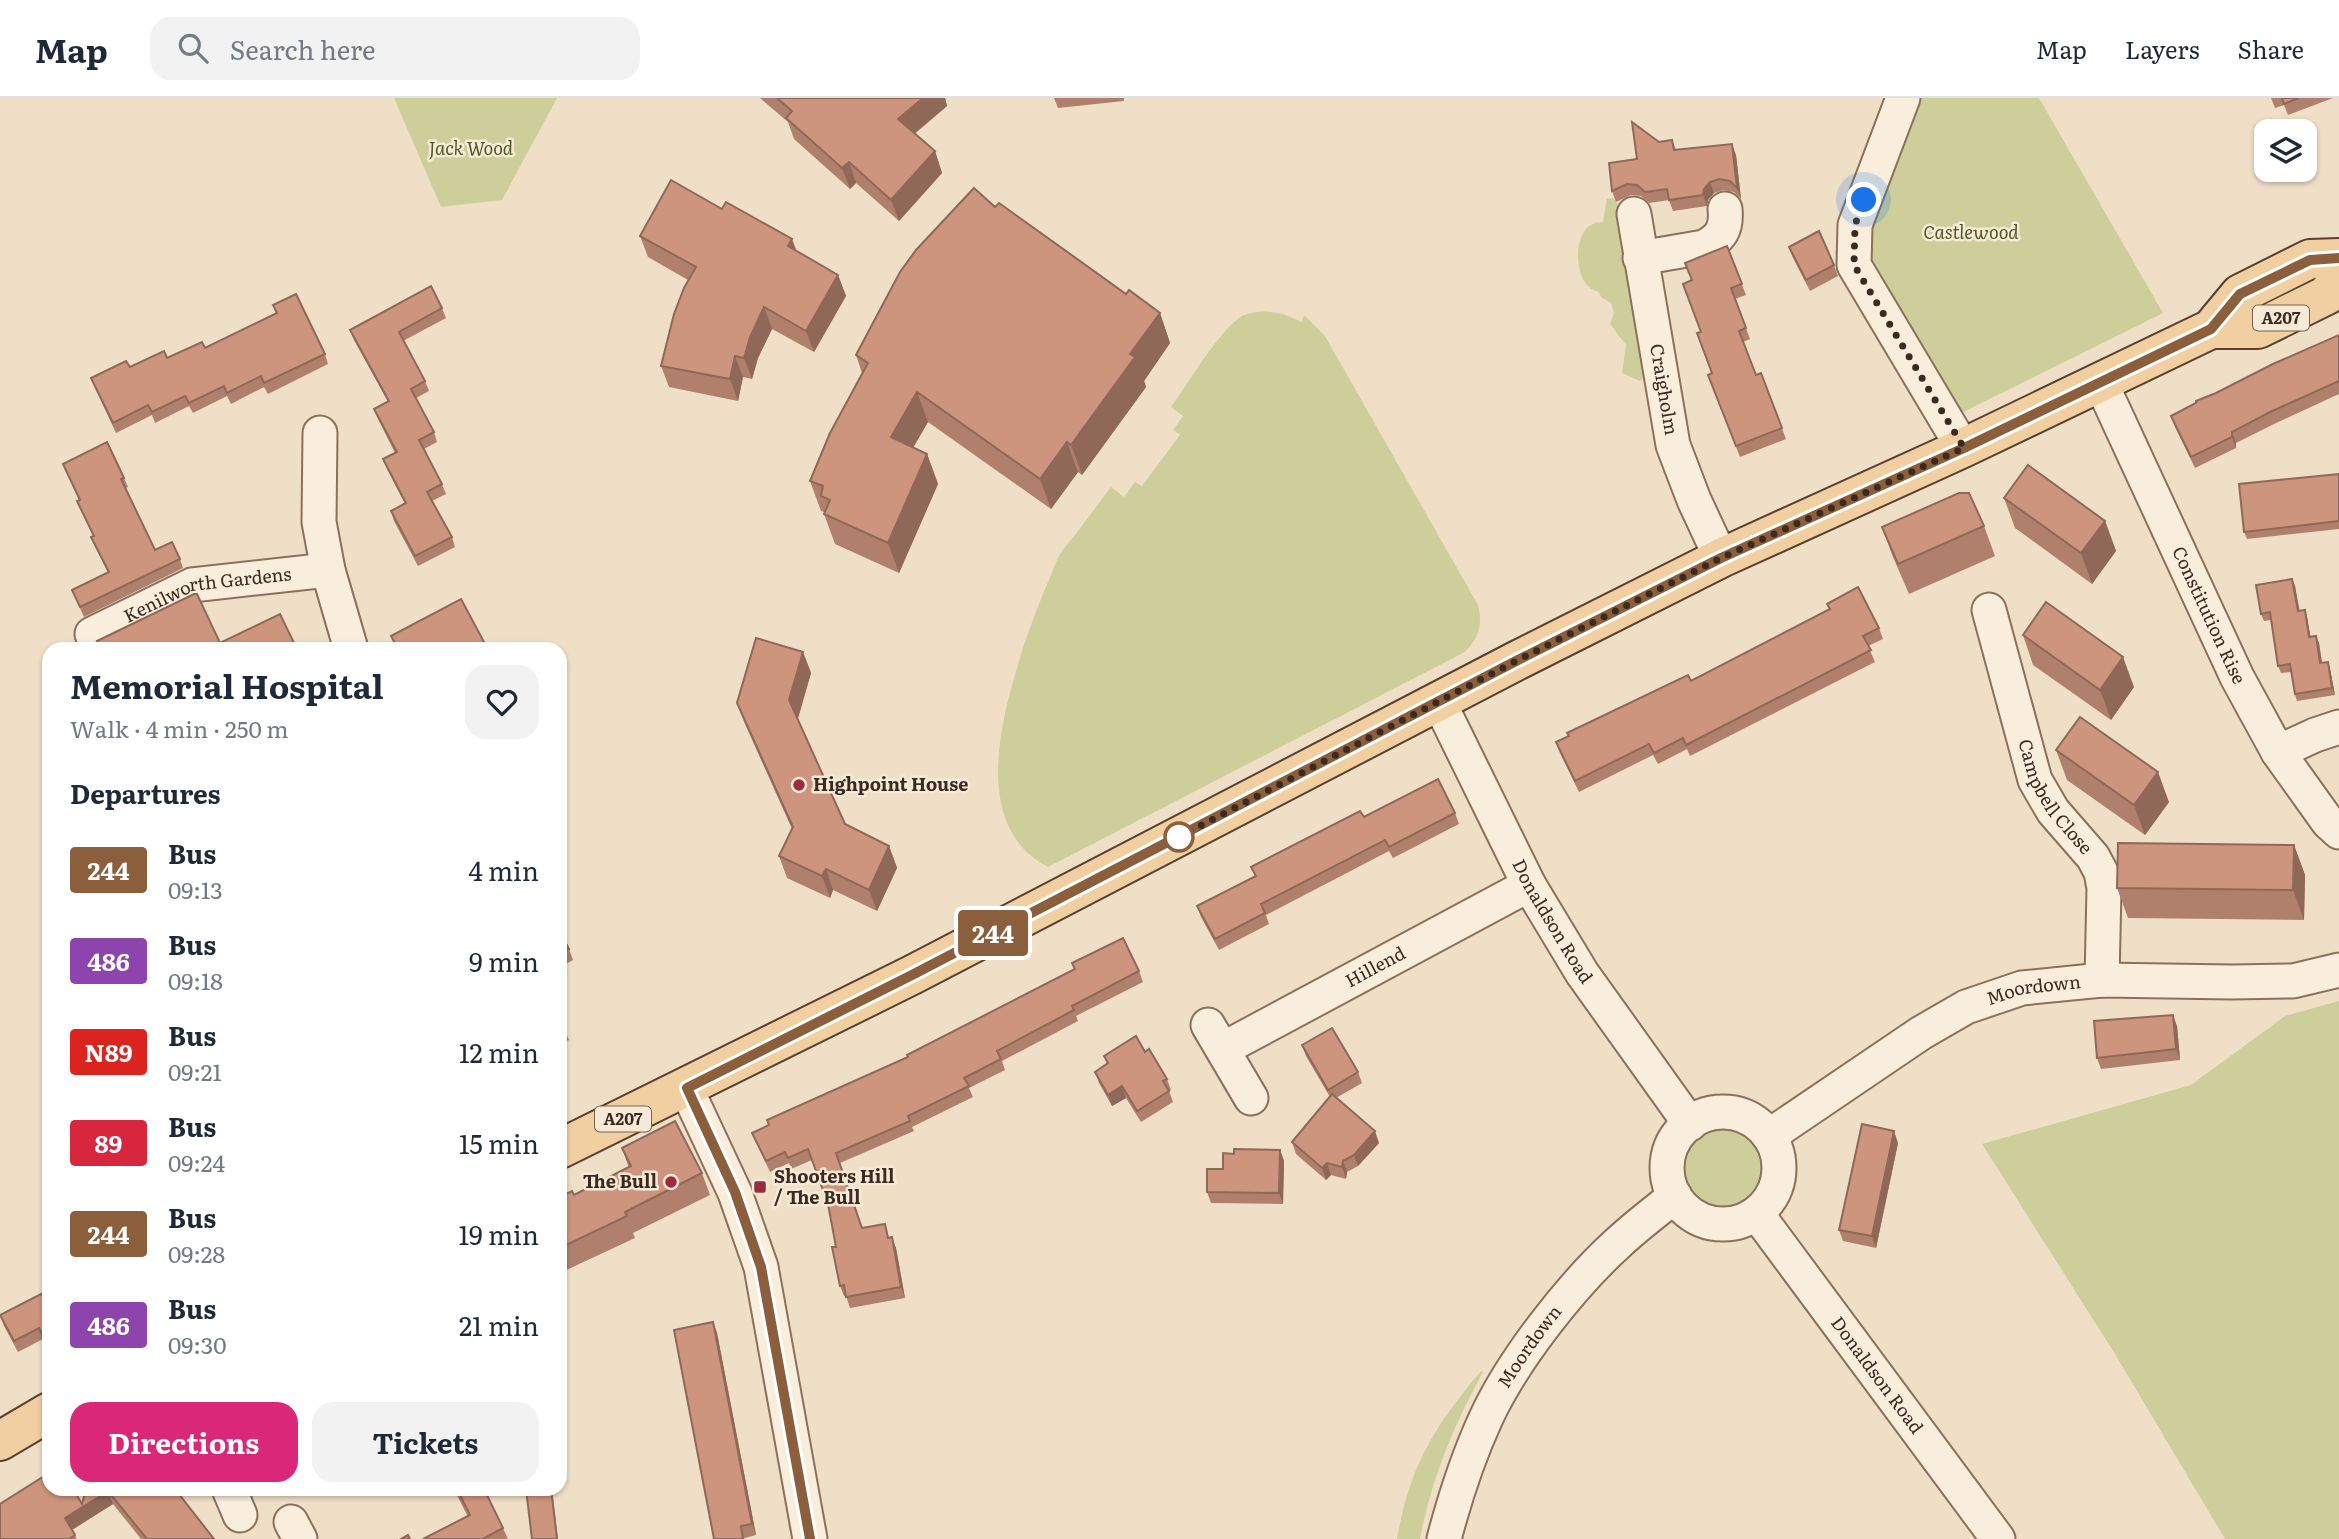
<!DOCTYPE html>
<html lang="en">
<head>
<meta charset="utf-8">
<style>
  body { margin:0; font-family:Literata,serif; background:#f2f2f3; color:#1f2937; height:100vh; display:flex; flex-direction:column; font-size:26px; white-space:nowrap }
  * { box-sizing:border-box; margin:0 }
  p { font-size:23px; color:#747a83 }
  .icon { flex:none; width:38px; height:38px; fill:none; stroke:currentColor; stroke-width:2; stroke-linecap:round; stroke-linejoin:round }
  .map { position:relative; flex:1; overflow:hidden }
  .side { position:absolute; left:42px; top:544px; width:525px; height:854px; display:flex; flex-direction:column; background:#fff; border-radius:21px; box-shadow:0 2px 5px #0004 }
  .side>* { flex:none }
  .badge { padding:0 14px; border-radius:5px; font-size:24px; line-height:46px }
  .controls { position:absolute; left:2254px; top:21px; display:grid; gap:14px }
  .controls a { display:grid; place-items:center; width:63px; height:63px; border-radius:14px; background:#fff; box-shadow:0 2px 5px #0004; font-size:35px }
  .you { position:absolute; width:35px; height:35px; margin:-18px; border:5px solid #fff; border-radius:50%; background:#1a73e8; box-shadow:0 0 0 10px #1a73e833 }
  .map>.badge { position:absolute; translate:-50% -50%; box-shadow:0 0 0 4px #fff }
  h2 { padding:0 28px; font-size:26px; line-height:63px }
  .round { display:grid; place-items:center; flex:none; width:74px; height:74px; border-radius:21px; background:#f2f2f3 }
  .headline { display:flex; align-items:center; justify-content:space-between; height:119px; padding:0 28px }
  h1 { font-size:33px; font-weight:700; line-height:52px }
  .primary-button { display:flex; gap:14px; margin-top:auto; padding:14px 28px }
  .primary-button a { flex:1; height:80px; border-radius:21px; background:#db2777; color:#fff; font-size:28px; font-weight:700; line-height:80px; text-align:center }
  .primary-button a+a { background:#f2f2f3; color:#1f2937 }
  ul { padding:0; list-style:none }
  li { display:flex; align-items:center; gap:21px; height:91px; padding:0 28px }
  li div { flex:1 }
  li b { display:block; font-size:26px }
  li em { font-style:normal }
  li .badge { min-width:77px; font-weight:700; text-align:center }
  header { display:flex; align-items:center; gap:42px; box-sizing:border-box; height:98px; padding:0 35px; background:#fff; border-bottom:2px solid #e0e1e3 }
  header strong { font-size:33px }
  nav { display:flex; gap:38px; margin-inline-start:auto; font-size:24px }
  .search { width:490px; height:63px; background:#f2f2f3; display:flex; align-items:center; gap:18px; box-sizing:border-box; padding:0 24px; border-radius:21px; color:#747a83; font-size:26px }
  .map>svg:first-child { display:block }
  .green { fill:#cece9b }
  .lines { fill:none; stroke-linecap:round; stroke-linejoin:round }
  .minor-casing { stroke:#8b705c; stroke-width:37 }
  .primary-casing { stroke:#593f30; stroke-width:42 }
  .minor { stroke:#f9eddb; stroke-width:33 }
  .primary { stroke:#f1cfa0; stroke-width:38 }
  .wall { fill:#b0806c }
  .shaded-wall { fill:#906858 }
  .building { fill:#cd957d; stroke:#906858; stroke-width:2 }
  .line-casing { stroke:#fff; stroke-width:16 }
  .line { stroke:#8b5e3c; stroke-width:10 }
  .walk { stroke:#3c2a20; stroke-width:7; stroke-dasharray:0 12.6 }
  .poi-dot { fill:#9b2c39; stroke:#f6ead7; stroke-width:2.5 }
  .stop-dot { fill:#fff; stroke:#8b5e3c; stroke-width:3.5 }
  .labels { text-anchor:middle; stroke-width:5; stroke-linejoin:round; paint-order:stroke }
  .shield { fill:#f6ead7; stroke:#746457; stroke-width:2 }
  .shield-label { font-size:16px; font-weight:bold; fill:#3c2a20 }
  .park-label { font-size:18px; font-style:italic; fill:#515826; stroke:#f6ead7 }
  .street-label { font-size:18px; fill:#3c2a20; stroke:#f6ead7 }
  .poi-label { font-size:18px; font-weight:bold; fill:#3c2a20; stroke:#f6ead7; text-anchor:start }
</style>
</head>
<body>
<header>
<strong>Map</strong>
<div class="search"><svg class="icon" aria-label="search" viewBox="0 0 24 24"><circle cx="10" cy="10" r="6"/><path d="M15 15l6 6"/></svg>Search here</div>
<nav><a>Map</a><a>Layers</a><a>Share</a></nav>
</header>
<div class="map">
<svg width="2339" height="1441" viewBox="0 0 2339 1441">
  <rect width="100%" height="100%" fill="#efdfc7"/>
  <g class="green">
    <path d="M394 0H557L502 102 441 109Z"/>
    <path d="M1887 0H2039L2163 215 1937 327 1835 155 1854 78Z"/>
    <path d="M1613 100 1620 110 1645 278 1640 283 1622 275 1626 247 1610 226 1614 215 1611 205 1601 199 1599 194C1596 193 1592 192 1589 189 1573 176 1572 123 1603 124L1607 101Z"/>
    <path d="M1264 213 1283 216 1302 224 1304 217 1325 238 1478 507C1483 526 1479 539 1465 554L1048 769C968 727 1003 614 1024 547 1032 523 1041 500 1051 477 1054 469 1057 460 1062 453 1066 447 1071 442 1076 436 1087 421 1099 405 1111 389L1124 399 1135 384 1142 388 1180 337 1173 332 1183 318 1171 309C1187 287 1220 231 1242 218 1248 215 1258 214 1264 213Z"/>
    <path d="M2339 903V1441H2225L2115 1256 1982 1046 2191 987 2285 918Z"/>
    <circle cx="1723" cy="1070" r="44"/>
    <path d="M1481 1273 1483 1274C1454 1327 1431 1381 1420 1441H1397C1410 1367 1434 1329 1481 1273Z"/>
  </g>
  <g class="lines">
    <defs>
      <g id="minor">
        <path d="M1903 0 1855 127 1854 167 1963 350"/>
        <path id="s1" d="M1634 116 1673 347 1694 402 1721 460"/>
        <path d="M1640 160 1704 149C1721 140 1727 131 1725 111"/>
        <path id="s2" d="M2101 285 2237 579 2278 654 2328 724 2339 734"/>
        <path d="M320 335 319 424 328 472 351 551"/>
        <path id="s3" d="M1989 512 2035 682 2053 713 2093 759 2101 774 2104 790 2102 882"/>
        <path id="s4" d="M92 536 192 487 328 472"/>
        <path id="s5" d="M1439 604 1529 787 1582 875 1690 1026"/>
        <path d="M2278 654 2315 637 2339 629"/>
        <path d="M1208 927 1251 1000"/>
        <path id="s6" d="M1223 951 1529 787"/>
        <path d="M686 990 735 1095 761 1169 810 1441"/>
        <circle cx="1723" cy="1070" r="56"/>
        <path id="s7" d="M1769 1038 1921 935 1966 909 2022 890 2102 882 2232 884 2293 883 2339 872"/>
        <path id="s8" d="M1757 1116 1998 1441"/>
        <path d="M229 1391 240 1417"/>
        <path d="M291 1424 300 1441"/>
        <path id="s9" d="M1444 1441C1455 1399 1468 1359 1486 1320 1513 1262 1570 1189 1617 1146 1635 1129 1655 1114 1675 1098"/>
      </g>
      <g id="primary">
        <path d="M2211 231H2258L2327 197 2339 180"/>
        <path d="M560 1051 912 877 1518 562 1721 460 1963 350 2211 231 2240 196 2310 161 2339 160"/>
        <path d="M0 1343 49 1314"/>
      </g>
    </defs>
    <use href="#minor" class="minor-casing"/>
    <use href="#primary" class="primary-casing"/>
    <use href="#minor" class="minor"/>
    <use href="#primary" class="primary"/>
  </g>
  <g class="wall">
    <path d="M760 0H945L947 8 914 36 935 53 942 75 899 123 856 85 850 91 794 41 788 24Z"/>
    <path d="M1054 0H1124V3L1058 10Z"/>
    <path d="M2271 0H2333L2288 17 2284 7 2275 10Z"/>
    <path d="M1672 42 1676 52 1736 57 1741 101 1734 94 1723 92 1714 95 1708 102 1707 108 1673 113 1669 102 1649 105 1641 98 1631 97 1616 104 1612 93 1637 61 1659 44Z"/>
    <path d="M995 109 1126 196 1160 215 1170 245 1144 283 1146 289 1082 377 1078 374 1051 411 928 324 913 349 927 356 938 386 899 475 835 446 824 416V414L821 413 810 383 862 275 856 257Z"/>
    <path d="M640 138 797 153 838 177 846 198 814 254 772 231 758 260 752 281 743 279 738 303 669 289 661 268 688 182 648 159Z"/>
    <path d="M1727 148 1746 197 1735 201 1750 241 1743 244 1756 277 1761 275 1786 341 1740 359 1708 277 1712 275 1701 234Z"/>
    <path d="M1789 149 1834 167 1838 178 1810 193 1793 160Z"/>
    <path d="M273 207 325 256 328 266 268 296 264 289 231 306 227 298 193 315 189 308 155 325 152 317 116 335 95 290 91 280 205 250 276 216Z"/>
    <path d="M442 210 446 220 403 243 425 283 429 293 416 300 434 334 437 344 424 351 442 386 446 396 432 403 452 439 455 449 418 468 394 423 391 413 405 406 387 371 383 361 395 355 378 321 374 311 388 304 354 242 350 232Z"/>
    <path d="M2339 237V296L2274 326 2236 345V350L2195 370 2175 329 2171 318Z"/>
    <path d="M63 366 124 380 128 389 126 390 155 452 180 461 183 470 84 519 72 492 108 475 95 448 91 439 93 438 77 403 79 402Z"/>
    <path d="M2339 376V431L2247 441 2244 434Z"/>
    <path d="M2004 400 2105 423 2116 453 2092 486 2015 430Z"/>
    <path d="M1984 428 1995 458 1909 496 1893 459 1882 429Z"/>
    <path d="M2292 481 2295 488 2299 513 2305 512 2307 519 2310 539 2316 538 2319 545 2322 565 2328 564 2330 571 2335 597 2297 603 2295 596 2291 574 2281 575 2278 568 2271 522 2264 523 2261 516Z"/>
    <path d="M1827 506 1879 530 1883 541 1868 548 1875 564 1690 658 1687 651 1658 666 1653 657 1579 694 1560 655 1556 644 1691 583 1830 512Z"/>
    <path d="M2023 537 2134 589 2111 622 2033 567Z"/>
    <path d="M391 538 484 544 487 551H396Z"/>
    <path d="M803 554 811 575 798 621 845 726 889 748 897 770 877 813 833 792 830 800 787 780 779 758 792 731 745 626 737 605Z"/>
    <path d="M2056 652 2169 704 2145 737 2067 682Z"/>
    <path d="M1455 715 1459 726 1393 760 1389 753 1266 817 1269 826 1219 852 1201 819 1197 808 1255 778 1251 769 1364 719Z"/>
    <path d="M2294 747 2305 777 2304 822 2128 820 2117 790Z"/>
    <path d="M560 834 569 851 573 862 560 869Z"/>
    <path d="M1072 865 1139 873 1143 884 1076 918 1078 923 1002 963 1005 972 969 990 973 999 912 1029 914 1033 840 1065 862 1130 885 1126 889 1140 896 1150 905 1200 850 1210 846 1198H844L840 1188 836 1149 828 1106 812 1062 791 1071 789 1065 770 1074 752 1035 769 1027 767 1022 908 959 1074 871Z"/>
    <path d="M560 923 569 942 560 947Z"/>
    <path d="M2177 928 2180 962 2101 971 2097 960Z"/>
    <path d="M1302 947 1358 974 1362 985 1336 1000 1379 1045 1358 1068 1347 1074 1346 1081 1331 1077 1326 1082 1296 1056 1292 1044 1330 999 1306 958Z"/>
    <path d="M1145 954 1167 981 1171 992 1169 993 1173 1004 1141 1024 1126 1000 1112 1008 1099 985 1095 974 1107 966 1104 958Z"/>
    <path d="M1898 1045 1876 1150 1843 1143 1839 1132Z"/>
    <path d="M622 1050 702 1075 710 1097 633 1135 635 1140 560 1175V1099L574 1097 629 1070Z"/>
    <path d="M1280 1052 1284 1063 1283 1106 1211 1105 1207 1094 1223 1071Z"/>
    <path d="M49 1192V1248L47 1250 43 1241 18 1254 4 1228 0 1217Z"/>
    <path d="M713 1224 717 1235 756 1437 745 1440 714 1441Z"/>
    <path d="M86 1391H175L214 1441H141L113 1406 72 1432 77 1441H0L82 1406Z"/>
    <path d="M289 1391H307L293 1398Z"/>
    <path d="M454 1391H484L503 1430 508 1441H423L468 1419Z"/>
  </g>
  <g class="shaded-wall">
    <path d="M923 0H945L947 8 906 43 898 21Z"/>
    <path d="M1732 46 1736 57 1741 101 1737 90Z"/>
    <path d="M935 53 942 75 899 123 891 102Z"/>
    <path d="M849 64 856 85 850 91 842 70Z"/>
    <path d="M1710 84 1714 95 1708 102 1707 108 1703 97 1704 91Z"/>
    <path d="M792 141 800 162 788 148Z"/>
    <path d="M838 177 846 198 814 254 806 233Z"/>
    <path d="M764 209 772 231 758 260 752 281 744 260 750 239Z"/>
    <path d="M1160 215 1170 245 1144 283 1146 289 1082 377 1071 347 1130 256Z"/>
    <path d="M735 258 743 279 738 303 730 281Z"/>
    <path d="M917 294 928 324 902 369 891 339Z"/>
    <path d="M2232 334 2236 345V350L2232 339Z"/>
    <path d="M1067 344 1078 374 1051 411 1040 381Z"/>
    <path d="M927 356 938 386 899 475 888 445Z"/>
    <path d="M2105 423 2116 453 2092 486 2081 455Z"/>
    <path d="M2292 481 2295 488 2301 520 2298 513Z"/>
    <path d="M2305 512 2307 519 2312 546 2309 539Z"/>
    <path d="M2316 538 2319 545 2323 572 2320 565Z"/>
    <path d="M803 554 811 575 797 623 789 602Z"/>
    <path d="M2123 559 2134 589 2111 622 2100 592Z"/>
    <path d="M2328 564 2330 571 2335 597 2332 590Z"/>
    <path d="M2158 674 2169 704 2145 737 2134 707Z"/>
    <path d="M2294 747 2305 777 2304 822 2293 792Z"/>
    <path d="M889 748 897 770 877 813 869 792Z"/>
    <path d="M826 771 833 792 830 800 822 778Z"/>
    <path d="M2173 917 2177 928 2180 962 2176 951Z"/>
    <path d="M1122 988 1126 1000 1112 1008 1108 997Z"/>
    <path d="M1375 1033 1379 1045 1358 1068 1354 1057Z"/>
    <path d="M1894 1033 1898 1045 1876 1150 1872 1138Z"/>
    <path d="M1280 1052 1284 1063 1283 1106 1279 1095Z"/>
    <path d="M1343 1063 1347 1074 1346 1081 1342 1069Z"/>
    <path d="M1327 1065 1331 1077 1326 1082 1322 1070Z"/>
    <path d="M892 1139 896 1150 905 1200 901 1189Z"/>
    <path d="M713 1224 717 1235 756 1437 752 1426Z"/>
    <path d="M551 1391H552L558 1441H557Z"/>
    <path d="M108 1393 113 1406 70 1433 65 1420Z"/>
  </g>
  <g class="building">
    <path d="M777 0H923L898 21 935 53 891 102 849 64 842 70 786 20 792 13Z"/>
    <path d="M2282 0H2299L2284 6Z"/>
    <path d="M1632 24 1659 44 1672 42 1674 52 1732 46 1737 90 1730 83 1719 81 1710 84 1704 91 1703 97 1669 102 1667 91 1645 94 1637 87 1627 86 1612 93 1609 65 1637 61Z"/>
    <path d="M671 82 722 111 726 104 792 141 788 148 838 177 806 233 764 209 750 239 744 260 735 258 730 281 661 268 674 216 684 190 696 169 640 138Z"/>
    <path d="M974 90 995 109 999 105 1126 196 1129 192 1160 215 1130 256 1135 259 1071 347 1067 344 1040 381 917 294 891 339 927 356 888 445 824 416 830 402 821 398 823 388 810 383 830 335 868 265 856 257 900 174 916 152Z"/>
    <path d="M1819 133 1834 167 1806 182 1789 149Z"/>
    <path d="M1727 148 1742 186 1731 190 1746 230 1739 233 1756 277 1761 275 1782 330 1736 348 1708 277 1712 275 1697 235 1701 234 1683 186 1692 182 1685 165Z"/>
    <path d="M431 188 442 210 399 234 425 283 411 291 434 334 419 342 442 386 427 394 452 439 415 458 391 413 406 405 383 361 397 354 374 311 389 303 350 232Z"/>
    <path d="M296 196 325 256 264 285 261 278 227 295 224 288 189 305 185 298 152 314 148 307 113 325 91 280 126 263 130 269 164 253 167 260 202 244 205 250 277 215 273 207Z"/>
    <path d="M2339 237V283L2270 314 2232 334V339L2191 359 2171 318 2196 305V303L2216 295 2273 266Z"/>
    <path d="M107 344 124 380 121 381 155 452 172 444 180 461 80 509 72 492 109 474 91 439 94 438 77 403 80 402 63 366Z"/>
    <path d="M2028 367 2105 423 2081 455 2004 400Z"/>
    <path d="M2339 376V423L2244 434 2239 386Z"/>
    <path d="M1959 395H1969L1984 428 1898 466 1882 429Z"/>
    <path d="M2292 481 2298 513 2305 512 2309 539 2316 538 2320 565 2328 564 2332 590 2295 596 2290 566 2278 568 2270 514 2261 516 2256 487Z"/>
    <path d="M1858 489 1879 530 1863 538 1871 552 1686 647 1683 640 1654 655 1649 646 1575 683 1556 644 1569 638 1567 635 1688 577 1691 583 1830 511 1827 506Z"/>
    <path d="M194 496H197L220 545 280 516 297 551H101L97 543Z"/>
    <path d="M461 501 484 544 471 551H398L391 538Z"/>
    <path d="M2046 504 2123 559 2100 592 2023 537Z"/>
    <path d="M756 540 803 554 789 602 845 726 889 748 869 792 826 771 822 778 779 758 793 729 737 605Z"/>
    <path d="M2080 619 2158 674 2134 707 2056 652Z"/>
    <path d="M1438 681 1455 715 1389 749 1385 742 1261 806 1265 815 1215 841 1197 808 1256 778 1251 769 1360 713 1364 719Z"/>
    <path d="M2118 745 2294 747 2293 792 2117 790Z"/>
    <path d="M560 834 569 851 560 855Z"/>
    <path d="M1123 840 1139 873 1072 908 1074 912 997 953 1001 961 964 980 969 988 908 1018 910 1023 836 1055 862 1130 885 1126 888 1140 892 1139 901 1189 846 1199 844 1187 840 1188 832 1149H836L828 1106 808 1051 788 1060 785 1054 766 1063 752 1035 769 1027 767 1022 908 959 907 957 1075 871 1072 865Z"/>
    <path d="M2173 917 2176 951 2097 960 2094 923Z"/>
    <path d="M560 923 564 931 560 934Z"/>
    <path d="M1332 930 1358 974 1328 992 1302 947Z"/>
    <path d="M1136 938 1145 954 1149 951 1167 981 1163 983 1169 993 1137 1013 1122 988 1108 997 1095 974 1108 965 1104 958Z"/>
    <path d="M1332 996 1375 1033 1354 1057 1343 1063 1342 1069 1327 1065 1322 1070 1292 1044Z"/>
    <path d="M675 1023 702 1075 625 1114 627 1118 560 1150V1099L572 1093 574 1097 631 1068 622 1050Z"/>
    <path d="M1862 1026 1894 1033 1872 1138 1839 1132Z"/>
    <path d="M1234 1051 1280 1052 1279 1095 1207 1094V1071H1223V1055L1234 1056Z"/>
    <path d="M49 1192V1235L43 1238 39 1230 14 1243 0 1217Z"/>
    <path d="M713 1224 752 1426 741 1428 743 1441H714L674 1232Z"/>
    <path d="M49 1375V1391H73L82 1406 86 1391H175L214 1441H147L108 1393 65 1420 75 1437 69 1441H0V1406Z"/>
    <path d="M457 1391H484L503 1430 483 1441H423L470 1417Z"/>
    <path d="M526 1391H551L557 1441H532Z"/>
    <path d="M408 1437 410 1441H401Z"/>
  </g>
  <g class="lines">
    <defs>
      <path id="line" d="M810 1441 761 1169 735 1094 687 990 912 877 1518 562 1721 460 1964 350 2211 231 2240 196 2310 162 2339 160"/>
    </defs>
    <use href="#line" class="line-casing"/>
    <use href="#line" class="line"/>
    <path class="walk" d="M1179 739 1518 562 1721 460 1964 350 1854 167 1855 127 1864 102"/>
  </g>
  <g class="poi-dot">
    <circle cx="799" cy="687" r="7"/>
    <circle cx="671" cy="1084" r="7"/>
    <rect x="753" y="1082" width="14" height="14" rx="3.5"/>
  </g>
  <circle class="stop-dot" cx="1179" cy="739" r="14"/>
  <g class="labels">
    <g class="shield">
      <rect x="2253" y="207.5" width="56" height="25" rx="5"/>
      <rect x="595" y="1008.5" width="56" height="25" rx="5"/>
    </g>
    <g class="shield-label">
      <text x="2281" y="226">A207</text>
      <text x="623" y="1027">A207</text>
    </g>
    <g class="park-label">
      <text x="471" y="57">Jack Wood</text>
      <text x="1971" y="141">Castlewood</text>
    </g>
    <g class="street-label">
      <text dy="6" stroke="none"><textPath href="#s1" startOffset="178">Craigholm</textPath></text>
      <text dy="6" stroke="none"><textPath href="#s4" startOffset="124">Kenilworth Gardens</textPath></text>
      <text dy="6" stroke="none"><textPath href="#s2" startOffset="256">Constitution Rise</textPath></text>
      <text dy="6" stroke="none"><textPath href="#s3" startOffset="200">Campbell Close</textPath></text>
      <text dy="6" stroke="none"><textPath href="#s5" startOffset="247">Donaldson Road</textPath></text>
      <text dy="6" stroke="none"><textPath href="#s6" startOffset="173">Hillend</textPath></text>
      <text dy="6" stroke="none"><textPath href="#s7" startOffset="306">Moordown</textPath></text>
      <text dy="6" stroke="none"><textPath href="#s9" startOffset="212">Moordown</textPath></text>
      <text dy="6" stroke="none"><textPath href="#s8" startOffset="201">Donaldson Road</textPath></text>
    </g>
    <g class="poi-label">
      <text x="813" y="693">Highpoint House</text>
      <text x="774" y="1085">Shooters Hill<tspan x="774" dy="21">/ The Bull</tspan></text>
      <text x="657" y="1090" text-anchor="end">The Bull</text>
    </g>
  </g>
</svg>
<div class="controls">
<a><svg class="icon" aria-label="layers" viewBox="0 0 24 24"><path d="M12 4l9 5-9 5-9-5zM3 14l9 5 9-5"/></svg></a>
</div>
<div class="you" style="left:1864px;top:102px"></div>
<b class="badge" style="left:993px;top:835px;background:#8b5e3c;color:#fff">244</b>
<section class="side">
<div class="headline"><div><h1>Memorial Hospital</h1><p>Walk · 4 min · 250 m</p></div><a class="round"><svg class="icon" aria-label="heart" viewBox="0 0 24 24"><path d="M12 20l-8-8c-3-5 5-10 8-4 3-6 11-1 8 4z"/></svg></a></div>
<h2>Departures</h2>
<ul>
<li><span class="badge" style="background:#8b5e3c;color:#fff">244</span><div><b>Bus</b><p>09:13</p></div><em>4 min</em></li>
<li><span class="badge" style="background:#8e44ad;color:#fff">486</span><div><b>Bus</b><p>09:18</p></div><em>9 min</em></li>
<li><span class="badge" style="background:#dc241f;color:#fff">N89</span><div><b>Bus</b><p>09:21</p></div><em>12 min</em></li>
<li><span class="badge" style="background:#d7263d;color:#fff">89</span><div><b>Bus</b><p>09:24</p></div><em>15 min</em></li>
<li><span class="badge" style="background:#8b5e3c;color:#fff">244</span><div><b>Bus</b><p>09:28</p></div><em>19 min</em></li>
<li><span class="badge" style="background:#8e44ad;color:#fff">486</span><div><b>Bus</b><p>09:30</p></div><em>21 min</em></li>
</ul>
<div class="primary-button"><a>Directions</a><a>Tickets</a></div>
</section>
</div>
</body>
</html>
